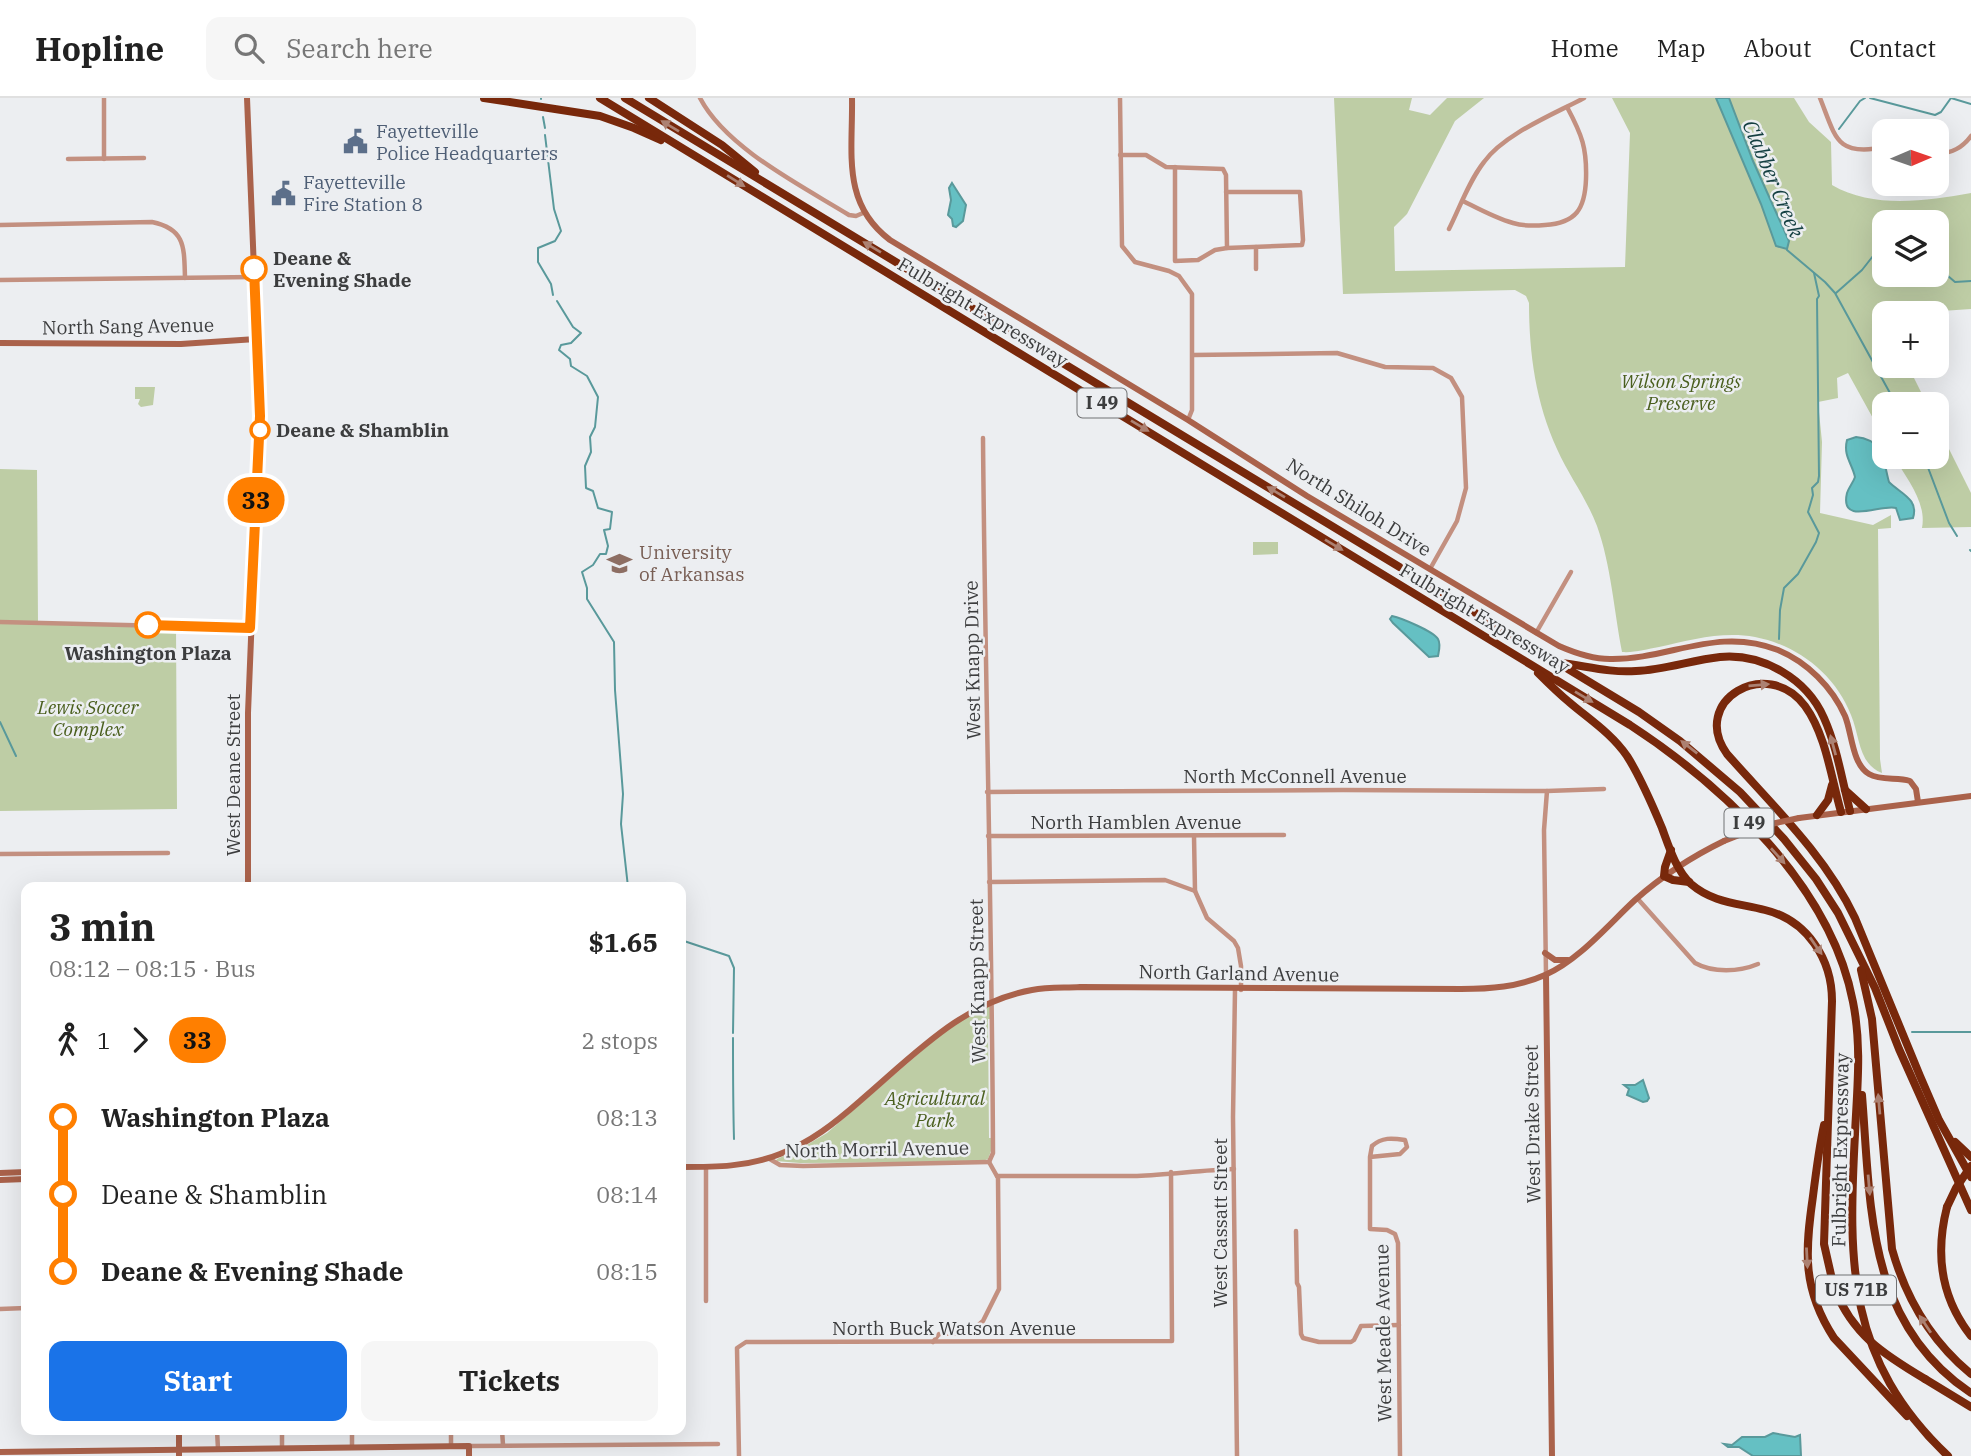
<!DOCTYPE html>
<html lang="en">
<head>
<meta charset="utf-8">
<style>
  body { margin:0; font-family:"IBM Plex Serif",serif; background:#f6f6f6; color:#222; height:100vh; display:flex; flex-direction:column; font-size:26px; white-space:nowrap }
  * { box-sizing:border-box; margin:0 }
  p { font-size:23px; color:#767676 }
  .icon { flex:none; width:38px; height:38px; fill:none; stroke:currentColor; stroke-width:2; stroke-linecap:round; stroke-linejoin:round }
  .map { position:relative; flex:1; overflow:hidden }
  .panel { position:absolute; left:21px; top:784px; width:665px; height:553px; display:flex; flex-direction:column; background:#fff; border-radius:14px; box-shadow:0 7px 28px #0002 }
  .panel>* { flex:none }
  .badge { padding:0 14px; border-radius:23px; font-size:24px; line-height:46px }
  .needle { width:46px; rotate:88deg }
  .tools { position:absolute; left:1872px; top:21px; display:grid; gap:14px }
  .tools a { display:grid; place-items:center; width:77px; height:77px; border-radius:14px; background:#fff; box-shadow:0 7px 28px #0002; font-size:35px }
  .map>.badge { position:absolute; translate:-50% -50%; box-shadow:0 0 0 4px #fff }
  .legs { display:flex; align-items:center; gap:10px; height:77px; padding:0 28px; font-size:23px }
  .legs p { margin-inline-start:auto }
  .overview { display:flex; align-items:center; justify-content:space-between; height:119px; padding:0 28px }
  h1 { font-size:38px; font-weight:700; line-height:52px }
  .cta { display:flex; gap:14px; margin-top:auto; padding:14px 28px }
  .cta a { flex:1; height:80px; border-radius:14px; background:#1a73e8; color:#fff; font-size:28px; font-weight:700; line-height:80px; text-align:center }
  .cta a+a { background:#f6f6f6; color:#222 }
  ul { padding:0 28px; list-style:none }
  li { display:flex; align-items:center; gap:24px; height:77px; font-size:26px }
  li i { display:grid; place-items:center; width:10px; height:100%; margin:0 9px; background:currentColor }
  li i::after { content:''; width:18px; height:18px; margin:-9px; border:5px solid; border-radius:50%; background:#fff }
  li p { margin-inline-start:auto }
  li:first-child i { background:linear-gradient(#0000 50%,currentColor 0) }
  li:last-child i { background:linear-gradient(currentColor 50%,#0000 0) }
  header { display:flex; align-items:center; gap:42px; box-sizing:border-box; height:98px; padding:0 35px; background:#fff; border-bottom:2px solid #e0e0e0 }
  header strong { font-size:33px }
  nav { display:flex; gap:38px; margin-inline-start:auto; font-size:24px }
  .search { width:490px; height:63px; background:#f6f6f6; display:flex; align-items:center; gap:18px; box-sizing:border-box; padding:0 24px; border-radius:14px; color:#767676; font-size:26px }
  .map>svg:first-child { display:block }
  .green { fill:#becda5; fill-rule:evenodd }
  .water { fill:#65c0c3; stroke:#59999b; stroke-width:2 }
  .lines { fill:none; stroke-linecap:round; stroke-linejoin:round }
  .stream { stroke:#59999b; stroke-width:2 }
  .street { stroke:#c39080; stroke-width:4.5 }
  .secondary { stroke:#aa624b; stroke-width:6 }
  .highway { stroke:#78280b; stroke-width:8 }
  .secondary-bridge { stroke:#aa624b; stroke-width:6 }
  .highway-bridge { stroke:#78280b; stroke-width:8 }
  .oneway { fill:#ac8172 }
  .line-1-casing { stroke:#fff; stroke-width:16 }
  .line-1 { stroke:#ff7f00; stroke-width:10 }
  .stop-1-dot { fill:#fff; stroke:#ff7f00; stroke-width:3.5 }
  .labels { text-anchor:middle; stroke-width:5; stroke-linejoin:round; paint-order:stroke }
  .shield { fill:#eceef1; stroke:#717274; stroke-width:2 }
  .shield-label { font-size:18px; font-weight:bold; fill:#3c3d3e }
  .service-label { font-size:19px; fill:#4e5e75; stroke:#eceef1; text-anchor:start }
  .stop-label { font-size:19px; font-weight:bold; fill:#3c3d3e; stroke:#eceef1; text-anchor:start }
  .street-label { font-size:19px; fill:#3c3d3e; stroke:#eceef1 }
  .park-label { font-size:19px; font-style:italic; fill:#4a5f1e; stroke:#eceef1 }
  .education-label { font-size:19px; fill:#785e54; stroke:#eceef1; text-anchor:start }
  .water-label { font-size:21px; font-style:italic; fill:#143f41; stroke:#eceef1 }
</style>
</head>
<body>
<header>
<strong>Hopline</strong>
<div class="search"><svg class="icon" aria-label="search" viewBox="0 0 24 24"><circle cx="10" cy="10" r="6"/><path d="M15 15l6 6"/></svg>Search here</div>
<nav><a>Home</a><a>Map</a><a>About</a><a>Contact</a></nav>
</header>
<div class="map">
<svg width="1971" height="1358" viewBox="0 0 1971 1358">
  <rect width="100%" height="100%" fill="#eceef1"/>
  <g class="green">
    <path d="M1334 0H1412L1409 12 1430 17 1447 0H1484L1455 23 1407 116 1394 129 1395 173 1625 169 1630 35 1612 0H1794L1809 24 1831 44 1832 87C1873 111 1926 103 1971 95V211L1883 217 1885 268H1908L1927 306H1885V342L1848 275 1837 280 1838 300 1818 304 1822 344 1820 415 1873 427 1891 417V430L1878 431 1880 661 1882 675C1858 666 1860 638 1851 617 1835 576 1797 547 1755 539 1722 533 1691 542 1659 549 1647 551 1634 555 1622 554 1614 513 1611 467 1597 428 1587 401 1569 378 1557 351 1536 305 1529 256 1529 205L1526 198 1515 192 1343 196ZM1885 124H1937V177H1885Z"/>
    <path d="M135 289H155L153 307 141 309 138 306 140 301H135Z"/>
    <path d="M1937 327 1971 395V429L1922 430C1927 404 1906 380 1894 359H1937Z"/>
    <path d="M0 371 37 372 38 525 176 528 177 711 0 713Z"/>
    <path d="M1253 444H1278V456L1253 457Z"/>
    <path d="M989 908 991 910V921H988L989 1040H991V1053L988 1061 980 1064 800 1065 776 1063 777 1061 805 1048 827 1035 939 938 959 924Z"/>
  </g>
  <g class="water">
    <path d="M1716 0H1729L1753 63 1789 143 1787 151 1776 148 1761 106Z"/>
    <path d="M952 85 966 107 963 123 956 129 953 128 952 121 948 117 951 102 949 90Z"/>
    <path d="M1856 339C1885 342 1883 363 1889 384 1901 396 1919 401 1913 420L1900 422 1896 410C1883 405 1839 429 1847 395 1849 389 1853 385 1855 379 1852 365 1843 358 1847 342Z"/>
    <path d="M1392 518C1401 520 1433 533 1438 541 1441 546 1439 553 1438 558L1429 559 1393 525 1390 521Z"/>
    <path d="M1643 982 1649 1000 1647 1003 1643 1004 1627 997 1629 991 1624 987H1635Z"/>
    <path d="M1773 1335 1795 1339 1800 1337 1801 1358H1753L1739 1349H1728L1724 1346 1732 1347 1742 1339H1765Z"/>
  </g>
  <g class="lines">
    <g class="stream">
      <path d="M541 0V1"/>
      <path d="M1870 0 1935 17 1941 14 1951 0 1971 6"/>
      <path d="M543 19 545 30"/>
      <path d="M1839 31 1860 3 1865 0"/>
      <path d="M545 37 554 111 561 133 555 143 538 150V164L551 186 553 197"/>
      <path d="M1787 152 1825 184 1835 195 1896 306"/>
      <path d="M1937 171 1943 178H1948L1955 184 1971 183"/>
      <path d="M1836 195 1862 172 1873 158 1881 155V150L1885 147"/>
      <path d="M557 203 573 229 581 235 571 245 561 247 559 252 570 261 571 268 587 278 598 299 595 329 590 339 591 354 585 368 586 390 593 393 598 410 612 414 610 431 604 432 608 448 606 456H600L593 467 582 474 587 490V501L614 544 615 592 623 696 621 726 628 789"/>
      <path d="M1924 359 1949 425 1957 438"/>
      <path d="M1970 452 1971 453"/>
      <path d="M1779 541 1780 512 1784 490 1798 476 1816 444 1819 435 1808 414 1813 397 1812 390 1818 384 1819 378 1817 201 1819 198 1814 175"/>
      <path d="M0 624 16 658"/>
      <path d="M681 842 729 858 734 870 733 935"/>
      <path d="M1912 934H1971"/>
      <path d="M733 940C733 974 733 1006 734 1041"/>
    </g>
    <g class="street">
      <path d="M104 0V61"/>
      <path d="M700 0C726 50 802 88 849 117L856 118 863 115"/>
      <path d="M1120 0 1122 148 1135 164 1169 173 1179 178 1192 196V312L1188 322"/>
      <path d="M1820 0C1836 40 1836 59 1885 49"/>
      <path d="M1937 56C1952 55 1962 50 1971 38"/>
      <path d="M1120 57H1146L1166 69 1223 71 1226 77 1227 150"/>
      <path d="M68 61 144 60"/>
      <path d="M1175 69V163L1198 162 1215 152 1227 150 1302 147 1303 142 1300 94H1226"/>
      <path d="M1463 103C1479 111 1495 120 1513 125 1523 128 1535 128 1545 127 1576 125 1585 111 1586 81 1587 50 1582 37 1567 9"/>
      <path d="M0 127 152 124C186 131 184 150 185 180"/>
      <path d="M1449 131C1460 109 1469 83 1484 64 1504 36 1554 16 1584 0"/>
      <path d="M1256 149V171"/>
      <path d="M0 182 254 179"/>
      <path d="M1193 257 1337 255 1385 269 1433 270 1451 280 1462 299 1466 390 1457 423 1430 471"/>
      <path d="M983 340C985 579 992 817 993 1055L989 1064"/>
      <path d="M0 524 250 530"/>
      <path d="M1536 535 1571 474"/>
      <path d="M987 694 1343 692 1547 693 1604 691"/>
      <path d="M988 738 1284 737"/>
      <path d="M1194 738 1195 793 1207 820 1234 843 1238 850 1241 868V892"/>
      <path d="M0 756 168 755"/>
      <path d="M989 784 1165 782 1195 793"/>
      <path d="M1637 800 1695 865C1713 875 1739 874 1758 866"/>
      <path d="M1546 877 1544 732 1547 693"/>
      <path d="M1235 892 1233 1019 1237 1358"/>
      <path d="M1370 1059 1400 1056 1407 1049 1405 1042C1392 1040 1382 1039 1372 1048L1370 1059V1131L1387 1132 1395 1136 1398 1145 1400 1358"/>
      <path d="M768 1060 780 1067 803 1068 989 1064"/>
      <path d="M706 1069V1203"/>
      <path d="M997 1078H1137C1169 1077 1201 1072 1234 1071"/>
      <path d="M1296 1133 1297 1185 1299 1189 1301 1236 1303 1240 1319 1244H1351L1354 1242 1361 1228 1399 1227"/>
      <path d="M0 1211 26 1210"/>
      <path d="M933 1244 939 1236 969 1235 983 1223 999 1191 998 1080 989 1064"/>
      <path d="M217 1332 218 1351"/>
      <path d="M282 1332V1350"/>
      <path d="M352 1332V1349"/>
      <path d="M451 1332V1348"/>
      <path d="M502 1332 503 1347"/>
      <path d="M469 1348 718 1346"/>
      <path d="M739 1358 737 1250 746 1244 1172 1243 1171 1074"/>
    </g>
    <g class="secondary">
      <path d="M247 0 260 319 248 615V789"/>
      <path d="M852 0C853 54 841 105 890 142L1188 322 1307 398 1559 548C1575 555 1592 561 1610 561 1669 562 1717 528 1778 552 1807 564 1832 589 1845 618 1852 635 1852 666 1869 676 1881 683 1897 679 1910 683L1916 691 1918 704"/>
      <path d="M0 245 181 246 257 241"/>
      <path d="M1799 720 1971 698"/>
      <path d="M1545 855 1555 862H1568"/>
      <path d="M1546 877 1552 1358"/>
      <path d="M681 1069C715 1069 748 1069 780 1056 811 1044 835 1025 860 1003 912 959 962 904 1032 892 1048 889 1064 890 1080 889L1461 891C1490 891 1518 889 1545 877 1579 862 1608 827 1635 802 1662 778 1691 759 1724 743"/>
      <path d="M0 1075 26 1074"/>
      <path d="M0 1082 26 1081"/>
      <path d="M179 1332V1358"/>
      <path d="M0 1354 469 1348V1358"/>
    </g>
    <g class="highway">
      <path d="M484 0 600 18 634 30 661 42"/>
      <path d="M600 0 1630 627C1725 689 1831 789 1853 904 1862 949 1857 991 1855 1036 1848 1166 1847 1262 1948 1358"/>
      <path d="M625 0 1639 614 1680 643 1740 694 1784 741 1816 781 1838 815 1875 890 1899 951 1971 1112"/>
      <path d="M649 0 722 47 755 74"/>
      <path d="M1561 565C1586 568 1610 575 1636 573 1664 572 1692 562 1720 559 1763 555 1807 581 1824 620 1837 649 1842 682 1850 713"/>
      <path d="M1538 575C1548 585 1558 595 1569 604 1590 622 1611 635 1627 658 1641 680 1652 706 1662 730 1669 749 1676 772 1691 786 1713 805 1738 805 1765 812 1807 822 1832 861 1832 903L1824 1146 1834 1190"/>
      <path d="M1845 692 1866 711"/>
      <path d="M1841 714C1831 679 1826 637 1805 608 1767 557 1689 603 1727 656 1773 708 1825 757 1855 820L1920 978 1939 1022 1971 1079"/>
      <path d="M1817 717 1828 702 1832 687"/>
      <path d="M1671 752 1665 769 1664 778 1673 782 1689 784"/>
      <path d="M1861 872 1872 921 1892 1151C1906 1201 1931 1243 1971 1276"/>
      <path d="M1862 997C1871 1109 1866 1225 1971 1295"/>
      <path d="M1824 1027C1819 1050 1816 1074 1813 1098 1805 1153 1802 1191 1834 1240L1907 1318"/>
      <path d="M1955 1044 1971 1059"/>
      <path d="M1947 1109C1935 1156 1941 1200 1971 1238"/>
      <path d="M1925 1281 1971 1309"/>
    </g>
    <path class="secondary-bridge" d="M1724 743 1762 728 1799 720"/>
    <g class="highway-bridge">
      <path d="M1947 1109 1956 1090 1971 1068"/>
      <path d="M1834 1190C1853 1237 1883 1256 1925 1281"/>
    </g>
  </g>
  <defs><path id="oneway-solid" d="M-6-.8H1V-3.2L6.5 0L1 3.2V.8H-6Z" transform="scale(1.75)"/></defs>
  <g class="oneway">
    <use href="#oneway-solid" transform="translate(670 28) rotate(-149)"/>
    <use href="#oneway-solid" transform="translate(736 83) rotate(32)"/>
    <use href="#oneway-solid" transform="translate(872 149) rotate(-149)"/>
    <use href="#oneway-solid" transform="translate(1140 328) rotate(31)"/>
    <use href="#oneway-solid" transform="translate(1276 394) rotate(-149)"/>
    <use href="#oneway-solid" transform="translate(1334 447) rotate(31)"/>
    <use href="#oneway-solid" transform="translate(1759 587) rotate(-5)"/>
    <use href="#oneway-solid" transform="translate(1584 599) rotate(31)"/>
    <use href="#oneway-solid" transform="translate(1833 647) rotate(-105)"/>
    <use href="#oneway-solid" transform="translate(1689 649) rotate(-142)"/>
    <use href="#oneway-solid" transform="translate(1778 758) rotate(48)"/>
    <use href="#oneway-solid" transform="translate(1816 848) rotate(55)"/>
    <use href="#oneway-solid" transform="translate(1879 1006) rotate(-95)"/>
    <use href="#oneway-solid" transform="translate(1869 1087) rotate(85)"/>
    <use href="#oneway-solid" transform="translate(1807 1160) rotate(87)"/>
    <use href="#oneway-solid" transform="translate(1925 1226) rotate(-124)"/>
  </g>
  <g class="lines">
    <defs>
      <path id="line-1" d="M148 527 250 530 260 318 254 171"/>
    </defs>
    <use href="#line-1" class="line-1-casing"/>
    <use href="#line-1" class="line-1"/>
  </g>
  <defs>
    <symbol id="civic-bare" viewBox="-9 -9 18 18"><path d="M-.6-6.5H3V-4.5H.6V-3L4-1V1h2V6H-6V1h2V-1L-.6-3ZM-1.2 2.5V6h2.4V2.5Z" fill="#5c6f8a" stroke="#eceef1" stroke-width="2.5" paint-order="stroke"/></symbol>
    <symbol id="university-bare" viewBox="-9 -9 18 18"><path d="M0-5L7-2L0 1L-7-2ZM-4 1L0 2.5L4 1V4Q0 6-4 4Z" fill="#8d6e63" stroke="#eceef1" stroke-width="2.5" paint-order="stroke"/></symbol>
  </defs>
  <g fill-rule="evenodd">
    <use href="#civic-bare" x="338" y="26" width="35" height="35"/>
    <use href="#civic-bare" x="266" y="78" width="35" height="35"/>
    <use href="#university-bare" x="602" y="448" width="35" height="35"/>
  </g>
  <g class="stop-1-dot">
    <circle cx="254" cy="171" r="12"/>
    <circle cx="260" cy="332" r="9"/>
    <circle cx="148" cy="527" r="12"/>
  </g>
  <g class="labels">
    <g class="shield">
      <rect x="1077.5" y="290.5" width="49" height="29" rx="5"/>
      <rect x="1724.5" y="710.5" width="49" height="29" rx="5"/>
      <rect x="1816" y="1177.5" width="80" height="29" rx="5"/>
    </g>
    <g class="shield-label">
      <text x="1102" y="311">I 49</text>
      <text x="1749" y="731">I 49</text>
      <text x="1856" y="1198">US 71B</text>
    </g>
    <g class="service-label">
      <text x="376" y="40">Fayetteville<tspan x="376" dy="22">Police Headquarters</tspan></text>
      <text x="303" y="91">Fayetteville<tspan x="303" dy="22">Fire Station 8</tspan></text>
    </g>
    <g class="stop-label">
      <text x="273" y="167">Deane &amp;<tspan x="273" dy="22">Evening Shade</tspan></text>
      <text x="276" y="339">Deane &amp; Shamblin</text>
      <text x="148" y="562" text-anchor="middle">Washington Plaza</text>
    </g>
    <g class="street-label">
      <text transform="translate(983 214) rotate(31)" y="7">Fulbright Expressway</text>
      <text transform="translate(128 228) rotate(-1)" y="7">North Sang Avenue</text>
      <text transform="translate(1359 409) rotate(32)" y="7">North Shiloh Drive</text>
      <text transform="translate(1485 520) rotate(31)" y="7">Fulbright Expressway</text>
      <text transform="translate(972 562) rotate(-91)" y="7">West Knapp Drive</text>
      <text transform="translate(233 677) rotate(-90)" y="7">West Deane Street</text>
      <text x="1295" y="685">North McConnell Avenue</text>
      <text x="1136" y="731">North Hamblen Avenue</text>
      <text transform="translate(1239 875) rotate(1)" y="7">North Garland Avenue</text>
      <text transform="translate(977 883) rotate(-91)" y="7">West Knapp Street</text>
      <text transform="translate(1532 1026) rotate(-91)" y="7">West Drake Street</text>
      <text transform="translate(877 1051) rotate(-1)" y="7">North Morril Avenue</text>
      <text transform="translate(1840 1052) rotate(-89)" y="7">Fulbright Expressway</text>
      <text transform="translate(1220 1125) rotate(-90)" y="7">West Cassatt Street</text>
      <text x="954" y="1237">North Buck Watson Avenue</text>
      <text transform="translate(1383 1235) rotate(-91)" y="7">West Meade Avenue</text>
    </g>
    <g class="park-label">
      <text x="1681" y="290">Wilson Springs<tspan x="1681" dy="22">Preserve</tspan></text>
      <text x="88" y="616">Lewis Soccer<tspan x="88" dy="22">Complex</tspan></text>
      <text x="935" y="1007">Agricultural<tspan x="935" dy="22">Park</tspan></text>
    </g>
    <g class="education-label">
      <text x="639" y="461">University<tspan x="639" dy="22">of Arkansas</tspan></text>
    </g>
    <g class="water-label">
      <text transform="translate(1773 81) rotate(67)" y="7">Clabber Creek</text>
    </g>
  </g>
</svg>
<div class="tools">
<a><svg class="needle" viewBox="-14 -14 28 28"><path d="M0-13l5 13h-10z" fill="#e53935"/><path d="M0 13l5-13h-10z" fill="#767676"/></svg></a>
<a><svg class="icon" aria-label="layers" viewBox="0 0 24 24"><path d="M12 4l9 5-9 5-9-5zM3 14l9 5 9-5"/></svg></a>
<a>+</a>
<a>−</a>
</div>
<b class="badge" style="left:256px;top:402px;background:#ff7f00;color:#111">33</b>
<section class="panel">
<div class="overview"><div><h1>3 min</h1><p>08:12 – 08:15 · Bus</p></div><b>$1.65</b></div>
<div class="legs"><svg class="icon" aria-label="walk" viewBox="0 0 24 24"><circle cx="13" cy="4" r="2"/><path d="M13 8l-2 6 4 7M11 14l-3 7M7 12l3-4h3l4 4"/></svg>1<svg class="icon" aria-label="forward" viewBox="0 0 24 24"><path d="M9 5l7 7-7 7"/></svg><b class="badge" style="background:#ff7f00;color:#111">33</b><p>2 stops</p></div>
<ul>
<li><i style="color:#ff7f00"></i><b>Washington Plaza</b><p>08:13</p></li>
<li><i style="color:#ff7f00"></i><span>Deane &amp; Shamblin</span><p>08:14</p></li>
<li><i style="color:#ff7f00"></i><b>Deane &amp; Evening Shade</b><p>08:15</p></li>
</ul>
<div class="cta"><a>Start</a><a>Tickets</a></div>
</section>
</div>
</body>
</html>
